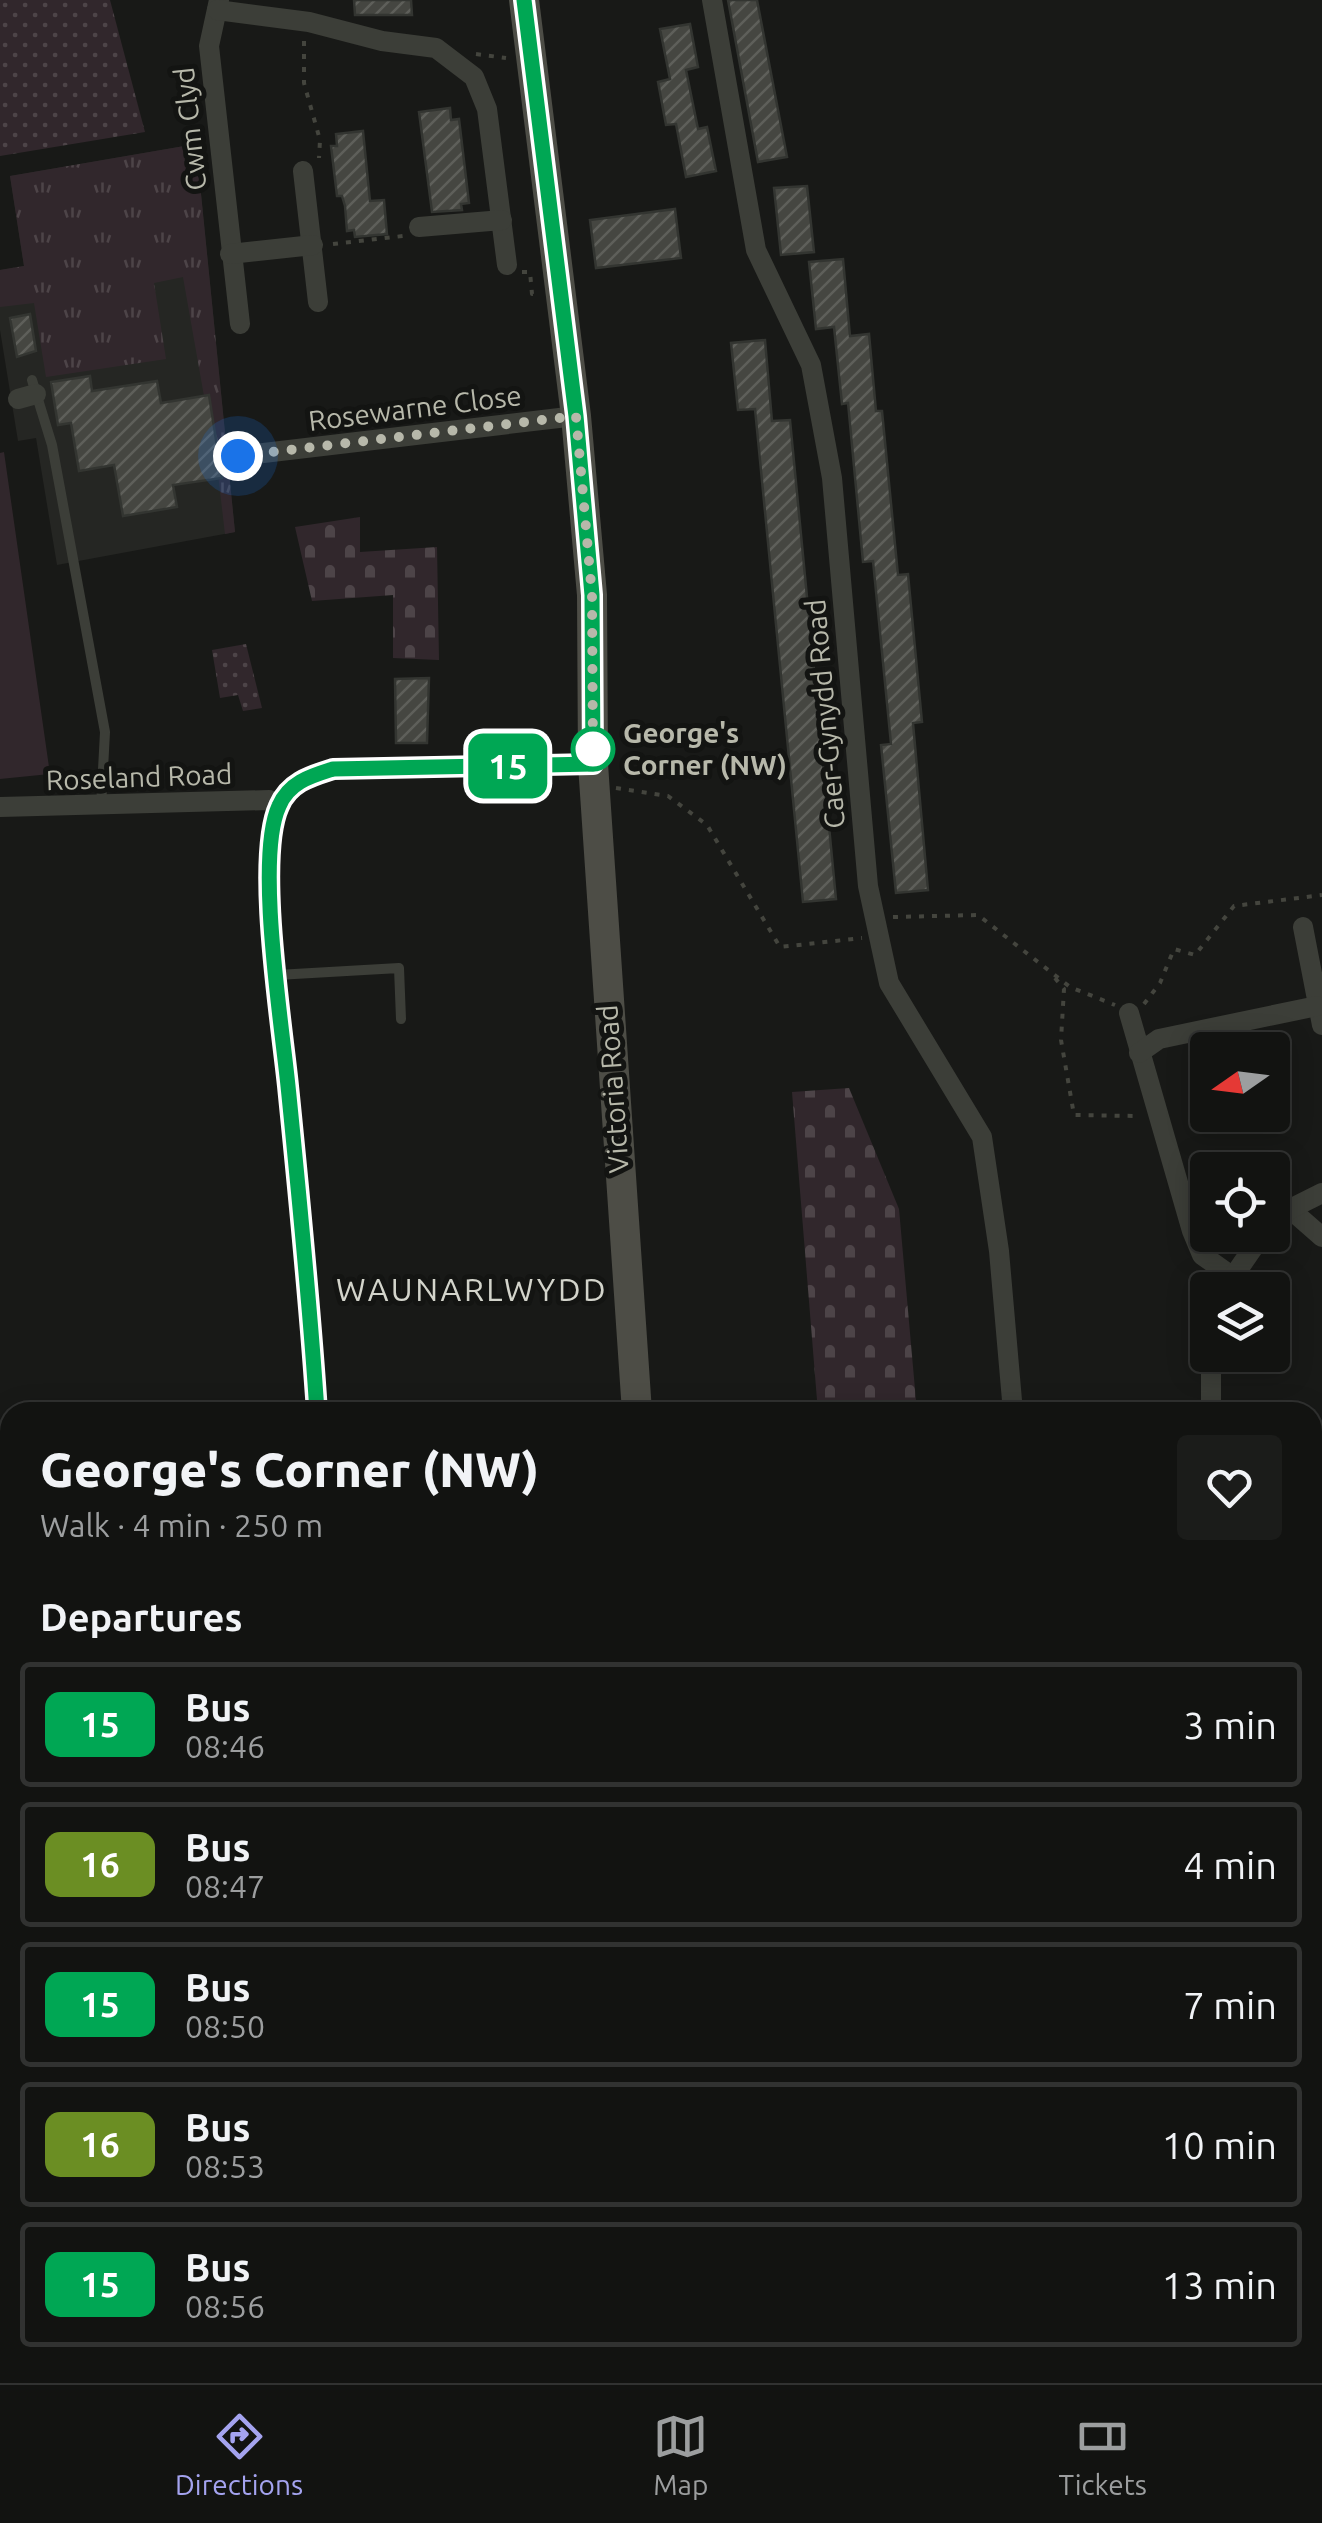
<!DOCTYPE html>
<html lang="en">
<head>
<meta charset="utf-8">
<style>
  body { margin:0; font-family:Ubuntu,sans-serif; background:#1b1c1a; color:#f1f3f6; height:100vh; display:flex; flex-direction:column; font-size:38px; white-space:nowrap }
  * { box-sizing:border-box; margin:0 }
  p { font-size:32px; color:#9c9e9f }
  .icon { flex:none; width:55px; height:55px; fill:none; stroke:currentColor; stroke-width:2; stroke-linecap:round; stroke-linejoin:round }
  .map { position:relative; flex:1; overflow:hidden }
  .side { position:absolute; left:0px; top:1402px; width:1322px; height:982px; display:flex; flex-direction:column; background:#121311; border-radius:30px 30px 0 0; box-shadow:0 5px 25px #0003,0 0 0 2px #313231 }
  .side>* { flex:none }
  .badge { padding:0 20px; border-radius:15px; font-size:35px; line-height:65px }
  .needle { width:65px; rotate:256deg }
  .controls { position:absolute; left:1190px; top:1032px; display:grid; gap:20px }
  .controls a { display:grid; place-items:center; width:100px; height:100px; border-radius:10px; background:#121311; box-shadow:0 5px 25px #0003,0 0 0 2px #313231; font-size:50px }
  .you { position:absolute; width:50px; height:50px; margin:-25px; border:8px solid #fff; border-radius:50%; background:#1a73e8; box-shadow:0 0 0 15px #1a73e833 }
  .map>.badge { position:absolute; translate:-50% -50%; box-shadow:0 0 0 5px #fff }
  h2 { padding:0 40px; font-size:38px; line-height:90px }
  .round { display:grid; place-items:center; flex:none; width:105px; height:105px; border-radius:10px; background:#1b1c1a }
  .summary { display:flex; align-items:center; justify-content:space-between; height:170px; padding:0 40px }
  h1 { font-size:48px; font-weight:800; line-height:75px }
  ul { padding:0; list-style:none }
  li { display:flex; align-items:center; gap:30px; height:125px; margin:0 20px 15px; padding:0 20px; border:5px solid #313231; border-radius:10px }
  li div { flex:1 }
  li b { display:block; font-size:38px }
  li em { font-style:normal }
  li .badge { min-width:110px; font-weight:700; text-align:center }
  .tabs { display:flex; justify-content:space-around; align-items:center; height:140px; border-top:2px solid #313231; background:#121311; font-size:28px; color:#9c9e9f }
  .tabs a { display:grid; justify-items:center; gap:5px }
  .tabs .on { color:#a4a3ef }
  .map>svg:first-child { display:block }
  .built { fill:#252623 }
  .grass { fill:url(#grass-tufts) }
  .cemetery { fill:url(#cemetery-stones) }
  .park { fill:url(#park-dots) }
  .garden { fill:#31272c }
  .building { fill:url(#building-hatch); stroke:#333531; stroke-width:2.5 }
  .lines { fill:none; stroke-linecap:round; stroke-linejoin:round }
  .path { stroke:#44453e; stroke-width:4; stroke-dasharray:5 8; stroke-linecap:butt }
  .lane { stroke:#3c3e38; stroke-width:10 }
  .street { stroke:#3c3e38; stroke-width:20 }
  .secondary { stroke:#4d4d46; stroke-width:30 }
  .line-casing { stroke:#fff; stroke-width:22 }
  .line { stroke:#00a754; stroke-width:15 }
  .walk { stroke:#b7b8aa; stroke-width:10; stroke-dasharray:0 18 }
  .stop-dot { fill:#fff; stroke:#00a754; stroke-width:5 }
  .labels { text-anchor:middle; stroke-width:10; stroke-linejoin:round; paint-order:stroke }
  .street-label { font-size:28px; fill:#b7b8aa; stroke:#131412 }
  .stop-label { font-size:28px; font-weight:bold; fill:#b7b8aa; stroke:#131412; text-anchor:start }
  .quarter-label { font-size:32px; letter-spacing:2.5px; fill:#d3d4cb; stroke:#131412 }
</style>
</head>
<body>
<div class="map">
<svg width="1322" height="2383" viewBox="0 0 1322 2383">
  <defs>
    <pattern id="grass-tufts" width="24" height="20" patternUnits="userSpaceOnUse" patternTransform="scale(2.5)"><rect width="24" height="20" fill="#31272c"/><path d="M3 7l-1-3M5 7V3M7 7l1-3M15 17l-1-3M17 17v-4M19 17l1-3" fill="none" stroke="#4d4448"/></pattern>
    <pattern id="cemetery-stones" width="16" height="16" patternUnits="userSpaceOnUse" patternTransform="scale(2.5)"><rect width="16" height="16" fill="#31272c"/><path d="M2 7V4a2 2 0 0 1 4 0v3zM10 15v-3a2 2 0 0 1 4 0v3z" fill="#4d4448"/></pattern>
    <pattern id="park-dots" width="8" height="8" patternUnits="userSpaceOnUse" patternTransform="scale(2.5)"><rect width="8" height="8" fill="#31272c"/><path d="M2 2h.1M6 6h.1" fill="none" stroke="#4d4448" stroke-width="1.8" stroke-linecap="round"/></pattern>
    <pattern id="building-hatch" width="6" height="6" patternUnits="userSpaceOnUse" patternTransform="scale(2.5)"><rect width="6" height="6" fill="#454641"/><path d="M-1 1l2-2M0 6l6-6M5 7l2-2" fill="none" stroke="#5e5f5a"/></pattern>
  </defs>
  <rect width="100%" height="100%" fill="#181917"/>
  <path class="built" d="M196 144 235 532 57 565 36 438 18 441 0 330V270L24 266 10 176Z"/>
  <path class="grass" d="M196 144 235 532 225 534 209 396H204L183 277 154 283 166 359 46 377 34 303 0 307V270L24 266 10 176Z"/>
  <g class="cemetery">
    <path d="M360 517V552L437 547 439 660 393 658V595L312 601 295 527Z"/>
    <path d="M849 1088 899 1209 917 1412H818L792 1092Z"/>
    <path d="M10 2326 12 2375 0 2378V2329Z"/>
  </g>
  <g class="park">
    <path d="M0 0H110L145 132 0 156Z"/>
    <path d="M246 644 262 708 243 711 238 695 220 698 212 650Z"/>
  </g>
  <path class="garden" d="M4 452 50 774 0 779V453Z"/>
  <g class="building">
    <path d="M354 0H411L412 15H355Z"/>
    <path d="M728 0H757L787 157 758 162Z"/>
    <path d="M690 24 698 67 686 70 698 129 707 127 716 171 686 177 676 124 666 125 658 82 670 79 660 29Z"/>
    <path d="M450 108 451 120 459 119 469 203 461 204 462 210 432 212 419 112Z"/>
    <path d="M363 131 370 201 384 200 387 234 355 237 354 230 347 231 345 206 342 196H337L331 146H337L336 134Z"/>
    <path d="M807 186 814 252 781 255 774 188Z"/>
    <path d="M675 209 681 258 596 268 590 220Z"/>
    <path d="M843 259 850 336 869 334 876 411H882L898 575 908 574 922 722 913 723 928 890 896 893 881 745 891 744 873 561 863 562 848 403 842 404 834 327 816 329 809 262Z"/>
    <path d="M30 314 36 351 17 357 10 318Z"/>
    <path d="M765 340 772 421 790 420 836 899 803 902 755 409 738 410 731 343Z"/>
    <path d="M90 376 92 391 157 381 161 403 209 395 222 478 173 485 177 507 123 516 114 465 79 471 71 423 58 425 51 382Z"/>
    <path d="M429 678 427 743H396L395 679Z"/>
  </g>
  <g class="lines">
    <g class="path">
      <path d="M304 41V83L320 140 319 158"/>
      <path d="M476 54 506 58"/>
      <path d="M333 244 403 236"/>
      <path d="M522 272H530L532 294H538"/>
      <path d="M616 788 668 796 707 825 780 947 862 938"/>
      <path d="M893 917 978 915 1070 987 1115 1005"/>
      <path d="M1055 978 1064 989 1061 1040 1074 1115 1138 1116"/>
      <path d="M1144 1004 1160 983 1174 949 1195 955 1234 906 1322 895"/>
      <path d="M1312 1751 1322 1748"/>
      <path d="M1321 2086 1318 2164H1322"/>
    </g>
    <g class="lane">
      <path d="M32 380 52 445 105 732 101 807"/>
      <path d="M277 975 399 968 401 1019"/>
      <path d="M0 1645 10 1640"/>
      <path d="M1312 2349 1322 2360"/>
      <path d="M290 2375 320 2383"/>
      <path d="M215 2382 264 2375"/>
      <path d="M331 2383 362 2377"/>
    </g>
    <g class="street">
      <path d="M219 0 209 46 240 324"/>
      <path d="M712 0 756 250 811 365 832 478 868 886 889 983 982 1137 999 1251 1013 1412"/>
      <path d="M217 10 309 22 382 41 436 48 474 77 487 109 507 265"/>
      <path d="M303 171 318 302"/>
      <path d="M419 227 502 220"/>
      <path d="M230 254 313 245"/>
      <path d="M18 399 36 394"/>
      <path d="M238 456 576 416"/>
      <path d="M0 807 269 800 279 806"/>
      <path d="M1303 927 1322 1025"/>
      <path d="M1129 1013 1192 1231 1202 1255 1230 1275"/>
      <path d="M1139 1053 1159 1039 1317 1006"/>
      <path d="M1290 1209 1322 1237"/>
      <path d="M1272 1225 1290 1209 1322 1193"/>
      <path d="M1224 1290 1262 1235"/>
      <path d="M317 1412C310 1306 300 1200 289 1094 282 1031 255 859 279 806 290 782 311 776 333 769L593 764"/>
      <path d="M1211 1412V1355"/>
      <path d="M0 1681 10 1679"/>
      <path d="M1312 1871 1322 1868"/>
      <path d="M1312 2059 1322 2066"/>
      <path d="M1312 2301 1314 2300"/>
      <path d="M362 2375 363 2383"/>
      <path d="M783 2383 793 2375"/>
      <path d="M1233 2383 1240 2375"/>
    </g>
    <g class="secondary">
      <path d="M524 0 576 416 592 595 593 764 637 1412"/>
      <path d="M727 2375 728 2383"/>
    </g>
  </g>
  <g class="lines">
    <defs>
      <path id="line" d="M317 1412C310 1303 299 1195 288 1086 282 1025 255 858 279 806 289 782 311 776 333 769L593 764 592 595 576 416 524 0"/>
    </defs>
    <use href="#line" class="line-casing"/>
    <use href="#line" class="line"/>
    <path class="walk" d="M238 456 576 416 592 595 593 764V749"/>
  </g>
  <circle class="stop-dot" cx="593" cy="749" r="20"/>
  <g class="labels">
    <g class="street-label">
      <text transform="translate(190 129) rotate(-96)" y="10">Cwm Clyd</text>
      <text transform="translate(415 408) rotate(-7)" y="10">Rosewarne Close</text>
      <text transform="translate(825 714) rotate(-95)" y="10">Caer-Gynydd Road</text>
      <text transform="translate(139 777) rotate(-2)" y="10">Roseland Road</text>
      <text transform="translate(613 1089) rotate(-94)" y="10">Victoria Road</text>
    </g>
    <g class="stop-label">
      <text x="623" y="743">George's<tspan x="623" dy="32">Corner (NW)</tspan></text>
    </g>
    <g class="quarter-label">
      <text x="472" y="1301">WAUNARLWYDD</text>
    </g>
  </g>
</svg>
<div class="controls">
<a><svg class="needle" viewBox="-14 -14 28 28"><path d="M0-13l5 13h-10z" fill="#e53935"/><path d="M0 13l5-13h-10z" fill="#9c9e9f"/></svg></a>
<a><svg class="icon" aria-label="locate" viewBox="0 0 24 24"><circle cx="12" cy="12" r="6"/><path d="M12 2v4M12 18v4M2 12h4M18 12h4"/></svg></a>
<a><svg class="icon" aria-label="layers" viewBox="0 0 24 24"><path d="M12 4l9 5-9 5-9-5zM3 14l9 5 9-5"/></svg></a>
</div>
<div class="you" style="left:238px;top:456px"></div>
<b class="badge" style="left:508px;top:766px;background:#00a754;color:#fff">15</b>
<section class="side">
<div class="summary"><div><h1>George's Corner (NW)</h1><p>Walk · 4 min · 250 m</p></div><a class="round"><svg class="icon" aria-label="heart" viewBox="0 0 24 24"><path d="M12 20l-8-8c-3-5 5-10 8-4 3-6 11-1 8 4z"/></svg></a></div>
<h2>Departures</h2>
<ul>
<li><span class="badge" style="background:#00a754;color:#fff">15</span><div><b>Bus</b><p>08:46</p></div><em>3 min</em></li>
<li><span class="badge" style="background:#6b8e23;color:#fff">16</span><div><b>Bus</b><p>08:47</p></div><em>4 min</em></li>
<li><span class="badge" style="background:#00a754;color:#fff">15</span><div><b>Bus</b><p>08:50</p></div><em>7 min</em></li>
<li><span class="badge" style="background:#6b8e23;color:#fff">16</span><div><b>Bus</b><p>08:53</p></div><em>10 min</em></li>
<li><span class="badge" style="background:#00a754;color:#fff">15</span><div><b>Bus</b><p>08:56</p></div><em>13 min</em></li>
</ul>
</section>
</div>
<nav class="tabs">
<a class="on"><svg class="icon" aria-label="directions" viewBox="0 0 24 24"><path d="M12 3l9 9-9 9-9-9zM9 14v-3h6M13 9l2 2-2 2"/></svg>Directions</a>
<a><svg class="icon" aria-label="map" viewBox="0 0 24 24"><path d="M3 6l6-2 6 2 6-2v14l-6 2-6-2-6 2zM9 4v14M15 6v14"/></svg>Map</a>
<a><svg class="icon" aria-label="tickets" viewBox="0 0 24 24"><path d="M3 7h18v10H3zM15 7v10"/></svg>Tickets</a>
</nav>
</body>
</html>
